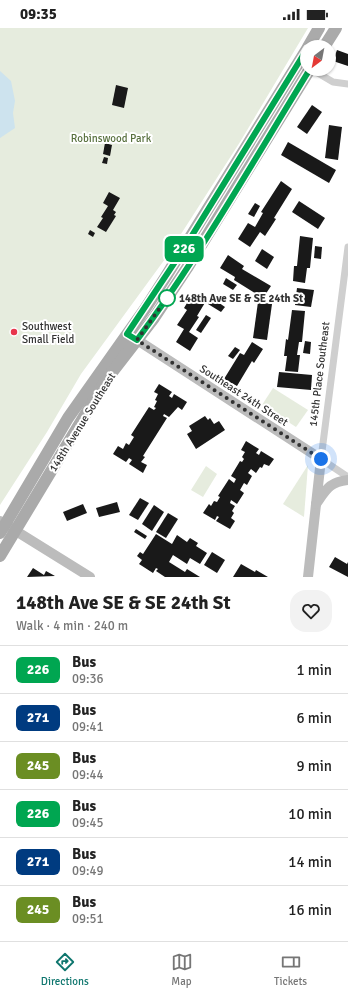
<!DOCTYPE html>
<html lang="en">
<head>
<meta charset="utf-8">
<style>
  body { margin:0; font-family:Signika,sans-serif; background:#f2f2f2; color:#222; height:100vh; display:flex; flex-direction:column; font-size:15px; white-space:nowrap }
  * { box-sizing:border-box; margin:0 }
  p { font-size:13px; color:#767676 }
  .icon { flex:none; width:22px; height:22px; fill:none; stroke:currentColor; stroke-width:2; stroke-linecap:round; stroke-linejoin:round }
  .map { position:relative; height:549px; overflow:hidden }
  .details { display:flex; flex-direction:column; background:#fff; flex:1 }
  .details>* { flex:none }
  .badge { padding:0 8px; border-radius:6px; font-size:14px; line-height:26px }
  .needle { width:26px; rotate:212deg }
  .controls { position:absolute; left:300px; top:12px; display:grid; gap:8px }
  .controls a { display:grid; place-items:center; width:36px; height:36px; border-radius:50%; background:#fff; box-shadow:0 1px 3px #0004; font-size:20px }
  .you { position:absolute; width:20px; height:20px; margin:-10px; border:3px solid #fff; border-radius:50%; background:#1a73e8; box-shadow:0 0 0 6px #1a73e833 }
  .map>.badge { position:absolute; translate:-50% -50%; box-shadow:0 0 0 2px #fff }
  .round { display:grid; place-items:center; flex:none; width:42px; height:42px; border-radius:16px; background:#f2f2f2 }
  .headline { display:flex; align-items:center; justify-content:space-between; height:68px; padding:0 16px }
  h1 { font-size:19px; font-weight:800; line-height:30px }
  ul { padding:0; list-style:none }
  li { display:flex; align-items:center; gap:12px; height:48px; padding:0 16px; border-top:1px solid #e0e0e0 }
  li div { flex:1 }
  li b { display:block; font-size:15px }
  li em { font-style:normal }
  li .badge { min-width:44px; font-weight:700; text-align:center }
  .status { display:flex; justify-content:space-between; align-items:center; height:28px; padding:0 20px; background:#fff; direction:ltr }
  .status svg { height:11px; fill:currentColor }
  .menu { display:flex; justify-content:space-around; align-items:center; height:56px; border-top:1px solid #e0e0e0; background:#fff; font-size:11px; color:#767676 }
  .menu a { display:grid; justify-items:center; gap:2px }
  .menu .selected { color:#0f766e }
  .map>svg:first-child { display:block }
  .green { fill:#e6ecde }
  .water { fill:#cde3ee }
  .building { fill:#191919 }
  .lines { fill:none; stroke-linecap:round; stroke-linejoin:round }
  .street { stroke:#cfcfcf; stroke-width:7 }
  .secondary { stroke:#bcbcbc; stroke-width:10 }
  .primary { stroke:#aaa; stroke-width:12 }
  .line-casing { stroke:#fff; stroke-width:9 }
  .line { stroke:#00a651; stroke-width:6 }
  .walk { stroke:#323232; stroke-width:4; stroke-dasharray:0 7.2 }
  .stop-dot { fill:#fff; stroke:#00a651; stroke-width:2 }
  .poi-dot { fill:#e8354c; stroke:#fff; stroke-width:1.5 }
  .labels { text-anchor:middle; stroke-width:4; stroke-linejoin:round; paint-order:stroke }
  .park-label { font-size:11px; fill:#58703e; stroke:#fff }
  .stop-label { font-size:11px; font-weight:bold; fill:#323232; stroke:#fff; text-anchor:start }
  .poi-label { font-size:11px; fill:#323232; stroke:#fff; text-anchor:start }
  .street-label { font-size:11px; fill:#323232; stroke:#fff }
</style>
</head>
<body>
<div class="status"><b>09:35</b><svg viewBox="0 0 49 12"><path d="M0 12V9h3v3zM5 12V6h3v6zM10 12V3h3v9zM15 12V0h3v12zM26 1h20v11H26zM47 4h2v5h-2z"/></svg></div>
<div class="map">
<svg width="348" height="549" viewBox="0 0 348 549">
  <rect width="100%" height="100%" fill="#fff"/>
  <g class="green">
    <path d="M0 0H308L240 114 165 231 81 346 47 404 0 477Z"/>
    <path d="M273 360 308 382 296 399 262 377Z"/>
    <path d="M308 437 304 489 283 476Z"/>
    <path d="M206 438 217 446 203 469 191 462Z"/>
  </g>
  <path class="water" d="M0 43 11 53 15 73 13 85 15 100 0 110Z"/>
  <g class="building">
    <path d="M337 22 348 26V38L333 33Z"/>
    <path d="M116 57 128 60 124 80 112 77Z"/>
    <path d="M312 77 322 84 307 106 297 99Z"/>
    <path d="M329 97 342 99 338 132 325 130Z"/>
    <path d="M288 114 336 142 329 155 281 127Z"/>
    <path d="M105 115 112 117 110 128 103 126Z"/>
    <path d="M104 129 108 130 107 136 102 135Z"/>
    <path d="M281 153 292 161 274 190 276 191 265 208 260 204 250 219 238 211 248 195 255 199 263 185 261 184Z"/>
    <path d="M109 164 120 170 113 182 116 184 114 187 116 188 106 204 97 199 103 190 101 189 108 178 103 175Z"/>
    <path d="M299 173 325 190 318 201 292 184Z"/>
    <path d="M255 175 260 178 254 189 248 186Z"/>
    <path d="M90 202 95 205 93 209 88 206Z"/>
    <path d="M300 208 313 210 310 240H307L305 255 293 253 294 238H297Z"/>
    <path d="M315 218 322 219 321 231 314 230Z"/>
    <path d="M262 221 274 229 267 241 255 233Z"/>
    <path d="M228 227 244 238 242 241 271 258 263 270 234 252 235 249 220 240Z"/>
    <path d="M226 250 237 257 233 262 223 256Z"/>
    <path d="M297 260 314 262 311 279 295 277Z"/>
    <path d="M193 265 206 273 197 288 199 289 189 304 198 310 190 323 176 314 184 301 177 297 187 282 184 280Z"/>
    <path d="M212 270 225 279 221 284 208 276Z"/>
    <path d="M258 274 272 276 267 312 253 310Z"/>
    <path d="M292 282 305 283 302 314H299L297 327H300L298 344 285 343 287 328H284L286 311 288 312Z"/>
    <path d="M206 287 211 290 201 305 196 302Z"/>
    <path d="M305 313 311 314 310 326 303 325Z"/>
    <path d="M252 314 263 321 254 335 252 333 237 358 224 351 240 325 244 327Z"/>
    <path d="M235 319 240 322 233 331 228 328Z"/>
    <path d="M279 344 312 347 311 362 277 359Z"/>
    <path d="M159 356 172 364 169 368 172 370 174 366 187 374 182 382 178 379 169 389 164 386 163 388 167 390 143 428 145 429 141 434 147 437 143 445 129 436 132 432 129 430 126 434 113 426 118 418 123 421 126 415 129 417 134 409 131 407 149 379 154 382 156 380 154 379 157 373 155 372 158 366 154 364Z"/>
    <path d="M205 388 208 392 210 390 214 396 219 393 225 402 196 421 187 406 192 403 189 398Z"/>
    <path d="M246 413 259 421 256 425 259 427 261 423 274 431 269 438 264 436 262 440 260 439 256 445 251 441 248 445 252 448 247 457 244 455 240 462 244 465 237 476 231 472 230 475 235 478 232 483 234 485 231 490 235 493 230 501 216 493 219 489 217 488 215 492 203 485 209 476 211 478 214 473 217 474 220 469 218 468 229 451 234 455 236 451 231 448 240 433 242 434 244 431 242 429 245 424 241 422Z"/>
    <path d="M140 470 149 475 138 492 129 487Z"/>
    <path d="M117 474 120 484 99 489 96 480Z"/>
    <path d="M83 476 87 485 67 493 63 484Z"/>
    <path d="M154 477 164 484 152 503 142 496Z"/>
    <path d="M168 485 178 491 166 510 156 504Z"/>
    <path d="M136 501 147 508 145 511 134 504Z"/>
    <path d="M156 506 172 516 177 507 187 514 190 510 198 515 196 518 207 525 200 536 190 530 187 536 173 527 169 534 185 544 187 541 200 549H165L156 543 158 541 156 540 153 545 139 536 142 532 137 528 140 524 143 526Z"/>
    <path d="M212 524 225 532 217 545 204 537Z"/>
    <path d="M335 529 347 536 348 534V549L329 539Z"/>
    <path d="M241 536 255 544 256 542 268 549H233Z"/>
    <path d="M33 540 44 547 46 543 55 548 27 549Z"/>
  </g>
  <g class="lines">
    <g class="street">
      <path d="M311 41 333 54 348 56"/>
      <path d="M348 219 321 431 348 449"/>
    </g>
    <g class="secondary">
      <path d="M131 308 321 431 308 549"/>
      <path d="M316 476C326 462 329 454 348 452"/>
      <path d="M0 493 90 549"/>
    </g>
    <g class="primary">
      <path d="M308 19 319 0"/>
      <path d="M324 19 336 0"/>
      <path d="M0 505 68 390 145 281 165 250 307 21"/>
      <path d="M0 528 106 352 154 290 187 240 310 41"/>
    </g>
  </g>
  <g class="lines">
    <defs>
      <path id="line" d="M307 21 183 222 127 306 137 312C201 226 254 132 310 41"/>
    </defs>
    <use href="#line" class="line-casing"/>
    <use href="#line" class="line"/>
    <path class="walk" d="M167 270 137 312 321 431"/>
  </g>
  <circle class="stop-dot" cx="167" cy="270" r="8"/>
  <circle class="poi-dot" cx="14" cy="304" r="4"/>
  <g class="labels">
    <g class="park-label">
      <text x="111" y="114">Robinswood Park</text>
    </g>
    <g class="stop-label">
      <text x="179" y="274">148th Ave SE &amp; SE 24th St</text>
    </g>
    <g class="poi-label">
      <text x="22" y="302">Southwest<tspan x="22" dy="13">Small Field</tspan></text>
    </g>
    <g class="street-label">
      <text transform="translate(319 346) rotate(-83)" y="4">145th Place Southeast</text>
      <text transform="translate(244 367) rotate(33)" y="4">Southeast 24th Street</text>
      <text transform="translate(82 394) rotate(-58)" y="4">148th Avenue Southeast</text>
    </g>
  </g>
</svg>
<div class="controls">
<a><svg class="needle" viewBox="-14 -14 28 28"><path d="M0-13l5 13h-10z" fill="#e53935"/><path d="M0 13l5-13h-10z" fill="#767676"/></svg></a>
</div>
<div class="you" style="left:321px;top:431px"></div>
<b class="badge" style="left:184px;top:221px;background:#00a651;color:#fff">226</b>
</div>
<section class="details">
<div class="headline"><div><h1>148th Ave SE &amp; SE 24th St</h1><p>Walk · 4 min · 240 m</p></div><a class="round"><svg class="icon" aria-label="heart" viewBox="0 0 24 24"><path d="M12 20l-8-8c-3-5 5-10 8-4 3-6 11-1 8 4z"/></svg></a></div>
<ul>
<li><span class="badge" style="background:#00a651;color:#fff">226</span><div><b>Bus</b><p>09:36</p></div><em>1 min</em></li>
<li><span class="badge" style="background:#003b80;color:#fff">271</span><div><b>Bus</b><p>09:41</p></div><em>6 min</em></li>
<li><span class="badge" style="background:#6b8e23;color:#fff">245</span><div><b>Bus</b><p>09:44</p></div><em>9 min</em></li>
<li><span class="badge" style="background:#00a651;color:#fff">226</span><div><b>Bus</b><p>09:45</p></div><em>10 min</em></li>
<li><span class="badge" style="background:#003b80;color:#fff">271</span><div><b>Bus</b><p>09:49</p></div><em>14 min</em></li>
<li><span class="badge" style="background:#6b8e23;color:#fff">245</span><div><b>Bus</b><p>09:51</p></div><em>16 min</em></li>
</ul>
</section>
<nav class="menu">
<a class="selected"><svg class="icon" aria-label="directions" viewBox="0 0 24 24"><path d="M12 3l9 9-9 9-9-9zM9 14v-3h6M13 9l2 2-2 2"/></svg>Directions</a>
<a><svg class="icon" aria-label="map" viewBox="0 0 24 24"><path d="M3 6l6-2 6 2 6-2v14l-6 2-6-2-6 2zM9 4v14M15 6v14"/></svg>Map</a>
<a><svg class="icon" aria-label="tickets" viewBox="0 0 24 24"><path d="M3 7h18v10H3zM15 7v10"/></svg>Tickets</a>
</nav>
</body>
</html>
